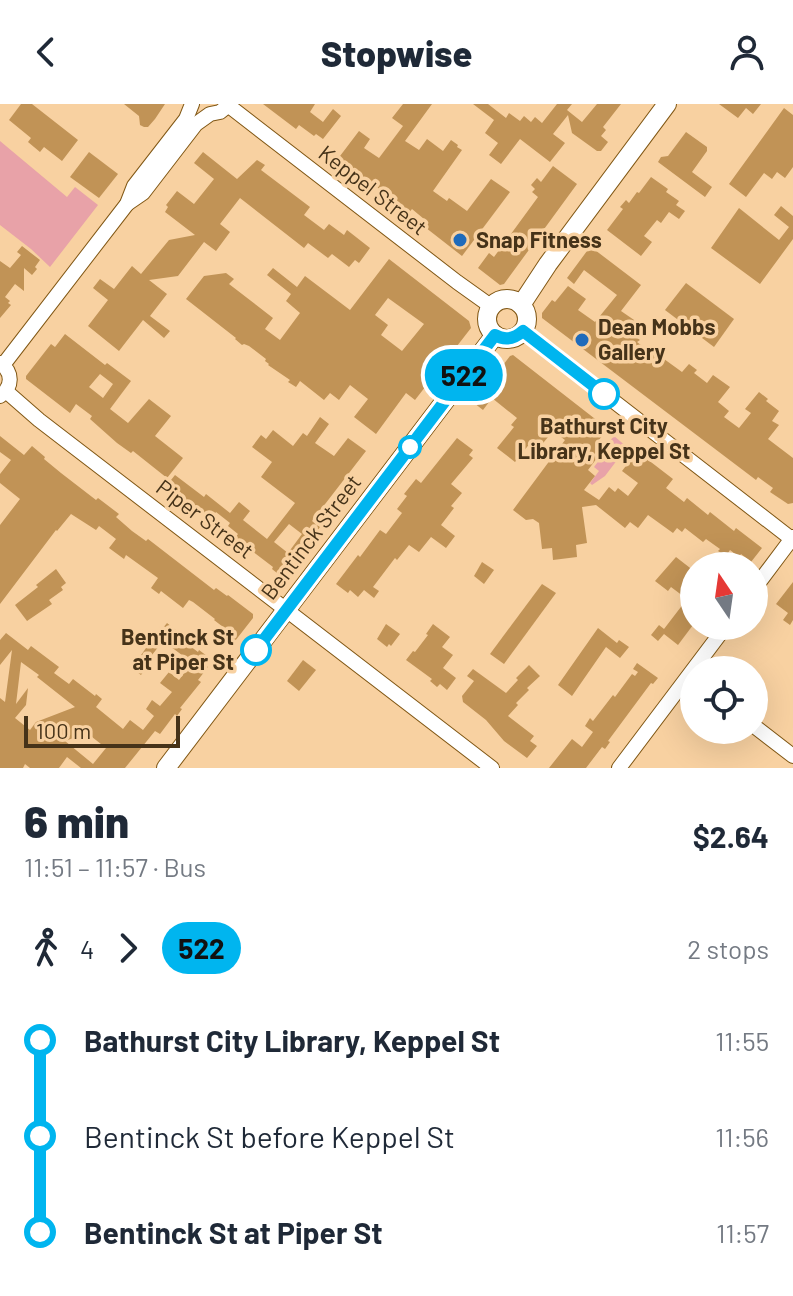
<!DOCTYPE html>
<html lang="en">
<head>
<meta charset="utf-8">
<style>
  body { margin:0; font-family:Barlow,sans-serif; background:#f6f6f7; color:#1f2937; height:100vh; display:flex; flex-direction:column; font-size:30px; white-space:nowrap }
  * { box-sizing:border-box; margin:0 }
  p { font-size:26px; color:#747a83 }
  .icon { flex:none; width:44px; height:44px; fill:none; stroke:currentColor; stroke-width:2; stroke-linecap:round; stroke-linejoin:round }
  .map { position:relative; height:664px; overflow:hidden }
  .sheet { display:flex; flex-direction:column; background:#fff; flex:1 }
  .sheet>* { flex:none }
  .badge { padding:0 16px; border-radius:26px; font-size:28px; line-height:52px }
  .needle { width:52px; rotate:347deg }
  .tools { position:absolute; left:680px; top:448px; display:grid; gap:16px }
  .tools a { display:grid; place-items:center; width:88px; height:88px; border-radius:50%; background:#fff; box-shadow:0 8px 32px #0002; font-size:40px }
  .scale { position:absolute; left:24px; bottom:20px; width:156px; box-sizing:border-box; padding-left:8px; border:4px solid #463319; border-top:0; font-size:22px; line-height:28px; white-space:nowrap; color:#463319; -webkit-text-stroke:6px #f8d1a1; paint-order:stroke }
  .map>.badge { position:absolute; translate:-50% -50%; box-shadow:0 0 0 4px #fff }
  .legs { display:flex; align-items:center; gap:12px; height:88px; padding:0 24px; font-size:26px }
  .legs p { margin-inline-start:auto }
  .head { display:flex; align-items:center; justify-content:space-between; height:136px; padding:0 24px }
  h1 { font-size:44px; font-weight:800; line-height:60px }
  ul { padding:0 24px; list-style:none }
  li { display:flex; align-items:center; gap:28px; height:96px; font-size:30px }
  li i { display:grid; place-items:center; width:12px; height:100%; margin:0 10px; background:currentColor }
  li i::after { content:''; width:20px; height:20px; margin:-10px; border:6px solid; border-radius:50%; background:#fff }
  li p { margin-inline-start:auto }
  li:first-child i { background:linear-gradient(#0000 50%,currentColor 0) }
  li:last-child i { background:linear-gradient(currentColor 50%,#0000 0) }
  header { display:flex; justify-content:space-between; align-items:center; height:104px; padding:0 24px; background:#fff; font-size:36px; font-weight:800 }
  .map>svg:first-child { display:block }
  .green { fill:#e8a2a8 }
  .building { fill:#c19356; fill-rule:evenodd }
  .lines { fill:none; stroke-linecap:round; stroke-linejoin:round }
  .minor-casing { stroke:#805714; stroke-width:16 }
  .major-casing { stroke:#805714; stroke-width:20 }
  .minor { stroke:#fff; stroke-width:14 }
  .major { stroke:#fff; stroke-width:18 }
  .line-1-casing { stroke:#fff; stroke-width:18 }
  .line-1 { stroke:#00b5ef; stroke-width:12 }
  .poi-dot { fill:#1f6bbb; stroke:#f8d1a1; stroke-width:3 }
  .stop-1-dot { fill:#fff; stroke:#00b5ef; stroke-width:4 }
  .labels { text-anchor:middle; stroke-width:7; stroke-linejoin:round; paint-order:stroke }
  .street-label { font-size:22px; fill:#463319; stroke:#f8d1a1 }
  .poi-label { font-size:22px; font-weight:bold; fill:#463319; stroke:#f8d1a1; text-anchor:start }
  .stop-label { font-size:22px; font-weight:bold; fill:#463319; stroke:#f8d1a1 }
</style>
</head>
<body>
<header><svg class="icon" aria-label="back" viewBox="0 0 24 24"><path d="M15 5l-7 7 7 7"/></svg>Stopwise<svg class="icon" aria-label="person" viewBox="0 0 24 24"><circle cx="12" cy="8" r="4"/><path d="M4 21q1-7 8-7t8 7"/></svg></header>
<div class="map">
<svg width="793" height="664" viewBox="0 0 793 664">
  <rect width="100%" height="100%" fill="#f8d1a1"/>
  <g class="green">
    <path d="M0 37 67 93 75 83 98 101 50 163 31 145 0 121Z"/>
    <path d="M614 332 627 343 605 372 592 381 590 379 599 367 594 363 603 351 600 349Z"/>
  </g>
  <g class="building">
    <path d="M21 0H32L78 36 62 57 44 43 40 48 28 38 31 34 9 16Z"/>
    <path d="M124 0H165L155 15 148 23H144L140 21 139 12Z"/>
    <path d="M263 0H315L310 8 323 18 333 5 341 12 323 35 316 30 314 32 299 21 296 25Z"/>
    <path d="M403 0H432L405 37 419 46 427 35 443 47 451 36 458 41 457 43 462 46 433 87 447 97 449 94 467 107 491 75 510 88 462 152 421 120 424 115 412 105 408 110 400 104 401 102 374 81 372 83 337 56 359 27 370 35 364 44 379 54 403 22 392 14Z"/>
    <path d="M473 0H488L506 14 509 9 520 17 524 12 531 18 535 13 542 19 557 0H572L567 6 582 18 597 0H621L603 23 606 26 601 32 608 38 601 47H597L572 29 568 11 553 30 565 39 550 58 520 35 501 60 489 51 498 39 485 29 494 16Z"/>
    <path d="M719 0H761L753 10 746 4 738 14Z"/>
    <path d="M784 4 793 11V63L785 74 777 68 772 75 764 69 746 93 729 80Z"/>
    <path d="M686 28 707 43V47L692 68 712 83 705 93 658 58 661 53 668 52Z"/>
    <path d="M89 48 118 70 99 94 70 73Z"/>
    <path d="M203 48 237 75 257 56 265 61 261 66 310 103 304 111 324 126 329 120 344 131 347 126 370 144 359 159 355 156 349 163 332 150 328 154 308 139 304 144 240 94 220 120 230 128 216 147 204 138 178 172 149 176 167 190 150 212 170 227 164 234 143 216 119 247 88 222 108 196 93 184 100 175 114 185 132 162 141 170 169 136 195 131 165 108 168 103 166 101 177 87 194 100 214 75 194 59Z"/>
    <path d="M553 62 577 80 504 180 500 181 478 164 489 149 494 153 538 93 532 88 535 85 531 81 537 74 541 78Z"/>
    <path d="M651 73 668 85 666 88 679 97 676 101 685 107 679 115 669 108 661 119 657 116 644 132 652 138 641 152 607 126 623 105 620 103 626 96 629 99 637 88 639 89Z"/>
    <path d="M781 102 793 112V135L760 180 711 144 739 104 779 136 789 123 774 111Z"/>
    <path d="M22 142 40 156 35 163 37 165 32 171 24 164V187L15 180 5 193 10 197 8 199 11 201 0 214V157L10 164 21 151 17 148Z"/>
    <path d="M595 146 641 181 621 207 637 218 629 228 640 236 637 238 651 249 653 247 682 268 689 260 697 266 694 269 707 279 713 271 730 283 718 298 729 307 724 313 739 324 751 309 745 305 759 288 768 295 766 297 779 307 772 317 779 321 768 335 793 354V399L788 400 770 388 773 384 758 373 756 376 542 214V209L552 196 555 198 568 182 586 195 578 206 595 218 617 191 584 166 574 180 567 174 587 147Z"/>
    <path d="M389 155 469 217 471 224 415 296 406 289 376 330 354 313 368 295 350 281 339 296 330 289 324 296 300 277 296 283 288 278 290 276 268 261 269 260 265 257 266 255 249 242 244 240 242 241 235 235 236 234 186 195 204 172 226 169 234 175 229 180 273 214 265 225 280 236 300 209 286 197 291 190 267 171 273 164 297 183 305 172 350 206ZM388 194 424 220 402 247 381 231 388 221 375 211Z"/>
    <path d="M686 179 734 215 714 243 665 206Z"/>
    <path d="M65 230 105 261 107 259 131 277 110 305 128 319 149 295 171 312 155 332 183 354 167 374 133 347 131 349 117 339 90 315 92 312 76 300 70 309 26 275V272L51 240 55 243ZM100 270 113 280 103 294 89 283Z"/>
    <path d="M513 251 608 325 598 337 602 340 594 351 597 354 588 366 595 372 584 386 599 396 609 383 615 388 618 384 628 392 638 379 622 367 636 349 645 356 647 355 673 375 666 384 684 398 687 394 708 411 710 408 734 427 736 424 762 444 751 458 741 450 739 453 730 446 726 452 718 447 720 445 706 435 703 438 685 424 682 428 677 424 673 429 648 411 638 424 630 418 625 424 596 401 582 403 587 439 576 441 577 453 553 456 552 444 542 445 539 419 533 415 526 416 513 406 565 336 553 327 539 344 531 338 515 358 497 344 514 323 511 321 517 314 492 294 483 306 474 299 510 252Z"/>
    <path d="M320 313 329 320 315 339 334 352 348 334 366 347 312 417 320 423 282 473 272 465 273 463 235 434 238 430 228 422 230 419 216 408 211 415 187 396 185 400 171 389 173 386 167 381 175 371 204 393 206 390 230 409 239 398 250 407 243 416 267 435 295 399 261 373 272 358 252 343 261 331 266 335 273 326 293 342 303 329 307 332ZM289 420 302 430 288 449 274 438Z"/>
    <path d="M0 332 24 351 32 342 45 353 44 355 61 369 96 396 98 394 119 410 116 413 132 427 146 437 148 435 214 486 216 484 227 492 228 491 253 510V514L235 537 225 530 227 526 214 516 215 515 193 498 189 496 183 504 161 487 159 490 151 484 158 474 126 451 124 455 109 444 116 435 99 422 96 426 71 410 57 427 56 426 0 500V421L20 395 0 379V370L11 356 0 348Z"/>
    <path d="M457 334 473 346 469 351 473 354 451 380 462 389 451 402 454 404 441 421 455 432 446 444 431 433 419 448 409 441 397 456 395 454 373 483 379 487 374 494 364 486 358 493 350 486 348 489 336 480 358 451 360 453 380 426 386 430 402 409 397 405 407 392 404 390 416 375 421 379Z"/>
    <path d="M676 453 694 467V516L691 520 693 521 678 541 664 530 658 537 651 531 659 521 664 525 687 495 671 483 668 487 655 477Z"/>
    <path d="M482 458 494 466 484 480 474 472Z"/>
    <path d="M56 465 66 479 61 483 63 486 49 496 52 500 27 517 15 501 38 483 36 481Z"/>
    <path d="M793 478V516L790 521 783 516 788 509 776 500Z"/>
    <path d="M542 480 556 489 504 560 490 550Z"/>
    <path d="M167 519 178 528 175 531 198 548 199 546 211 555 206 561 208 563 198 576 201 578 180 604 182 605 177 612 175 610 160 630 155 627 125 664H81L67 653 59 664H30L25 660 23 664H0V594L5 598 12 546 0 561V536L6 529 28 546 31 542 59 563 54 569 69 580 73 575 95 592 96 590 102 595 96 603 123 625 130 616 143 626 154 612 146 605 152 596 160 602 172 588 160 579 169 568 179 576 191 560 189 558 190 557 163 537 148 556 150 558 141 571 132 564 153 534 154 535ZM21 558 39 571 37 573 75 603 36 618 30 626 15 614 26 601 28 584 16 600ZM87 629 106 644 93 660 65 637Z"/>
    <path d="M386 520 400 530 391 542 389 540 387 543 377 535Z"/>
    <path d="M433 520 450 533 442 543 453 551 443 564 456 574 447 586 440 580 437 583 430 577 432 575 406 556 413 547 415 548 428 531 426 530Z"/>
    <path d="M598 524 617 539 619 536 629 543 620 554 606 543 572 592 558 581Z"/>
    <path d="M303 556 316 566 299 587 287 577Z"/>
    <path d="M637 559 658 574 653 580 651 579 608 637 610 638 605 645 602 643 586 664H549L572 635 582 643 593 628 585 622 590 614 593 617 613 591 615 593 632 570 635 572 638 568 633 565Z"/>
    <path d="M529 561 540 572 527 584 529 586 516 599 518 601 508 612 534 632 530 637 537 642 527 654 504 637 486 616 463 598 462 592 474 577 467 572 473 565 506 589 518 576 516 574Z"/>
  </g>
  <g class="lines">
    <defs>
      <g id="minor">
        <path d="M229 2 457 178 492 203"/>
        <path d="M127 100 143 89 196 20 210 10 220 8 230 0"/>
        <path d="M523 227 793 436"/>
        <path d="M0 259C13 268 13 283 0 292"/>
        <path d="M3 261 127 100 134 82 186 15 192 0"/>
        <path d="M7 288 39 316 492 664"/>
        <path d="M754 485 793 433"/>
        <path d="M754 622 793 652"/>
        <path d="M619 664 726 522"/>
      </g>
      <g id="major">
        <circle cx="507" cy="215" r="20"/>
        <path d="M521 201 548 160 667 0"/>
        <path d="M166 664 495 231"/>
      </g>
    </defs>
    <use href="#minor" class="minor-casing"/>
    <use href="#major" class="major-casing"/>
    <use href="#minor" class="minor"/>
    <use href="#major" class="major"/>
  </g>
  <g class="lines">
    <defs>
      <path id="line-1" d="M256 546 495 231C505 237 514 235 523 227L604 290"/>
    </defs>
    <use href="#line-1" class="line-1-casing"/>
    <use href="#line-1" class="line-1"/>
  </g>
  <g class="poi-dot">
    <circle cx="460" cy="136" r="8"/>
    <circle cx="582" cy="236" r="8"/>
  </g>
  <g class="stop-1-dot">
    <circle cx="604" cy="290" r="14"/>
    <circle cx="410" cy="343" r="10"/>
    <circle cx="256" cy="546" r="14"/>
  </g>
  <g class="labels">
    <g class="street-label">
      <text transform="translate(373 86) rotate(38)" y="8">Keppel Street</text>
      <text transform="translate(205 415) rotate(37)" y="8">Piper Street</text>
      <text transform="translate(311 433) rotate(-53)" y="8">Bentinck Street</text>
    </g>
    <g class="poi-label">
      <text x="476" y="144">Snap Fitness</text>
      <text x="598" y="231">Dean Mobbs<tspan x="598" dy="25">Gallery</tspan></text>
    </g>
    <g class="stop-label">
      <text x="604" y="330">Bathurst City<tspan x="604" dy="25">Library, Keppel St</tspan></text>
      <text x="234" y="541" text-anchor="end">Bentinck St<tspan x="234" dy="25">at Piper St</tspan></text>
    </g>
  </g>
</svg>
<div class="tools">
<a><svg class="needle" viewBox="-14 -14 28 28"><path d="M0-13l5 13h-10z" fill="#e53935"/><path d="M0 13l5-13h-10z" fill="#747a83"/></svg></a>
<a><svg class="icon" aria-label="locate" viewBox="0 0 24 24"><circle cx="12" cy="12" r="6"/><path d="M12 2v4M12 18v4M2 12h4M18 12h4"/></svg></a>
</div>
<div class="scale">100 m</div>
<b class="badge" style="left:464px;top:271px;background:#00b5ef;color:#111">522</b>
</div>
<section class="sheet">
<div class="head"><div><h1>6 min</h1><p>11:51 – 11:57 · Bus</p></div><b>$2.64</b></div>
<div class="legs"><svg class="icon" aria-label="walk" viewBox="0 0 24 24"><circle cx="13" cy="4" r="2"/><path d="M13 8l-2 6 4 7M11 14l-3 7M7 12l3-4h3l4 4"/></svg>4<svg class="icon" aria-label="forward" viewBox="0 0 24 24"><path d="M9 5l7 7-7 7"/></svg><b class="badge" style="background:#00b5ef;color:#111">522</b><p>2 stops</p></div>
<ul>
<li><i style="color:#00b5ef"></i><b>Bathurst City Library, Keppel St</b><p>11:55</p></li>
<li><i style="color:#00b5ef"></i><span>Bentinck St before Keppel St</span><p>11:56</p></li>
<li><i style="color:#00b5ef"></i><b>Bentinck St at Piper St</b><p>11:57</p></li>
</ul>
</section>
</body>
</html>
